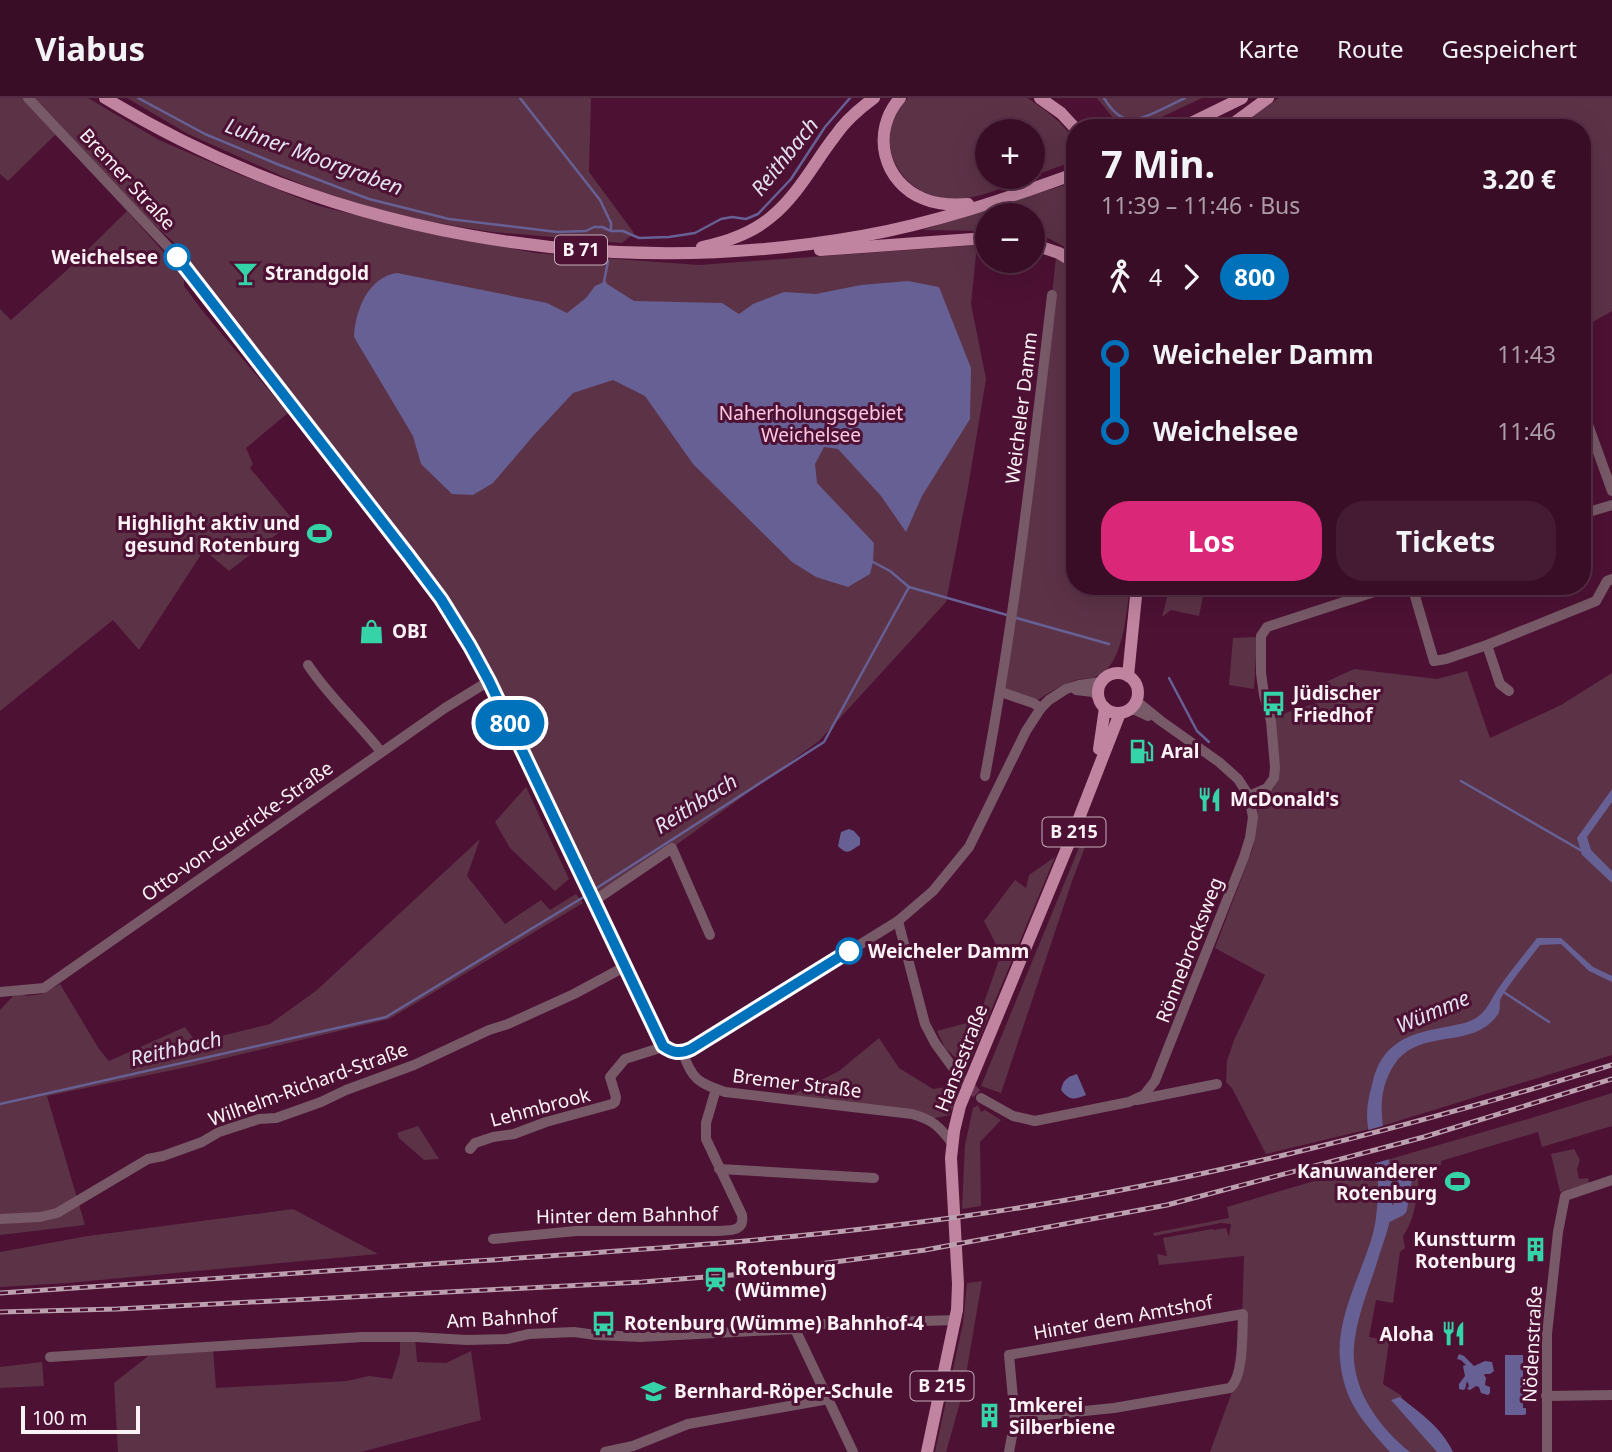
<!DOCTYPE html>
<html lang="de">
<head>
<meta charset="utf-8">
<style>
  body { margin:0; font-family:"Noto Sans",sans-serif; background:#451b33; color:#f1f3f6; height:100vh; display:flex; flex-direction:column; font-size:26px; white-space:nowrap }
  * { box-sizing:border-box; margin:0 }
  p { font-size:23px; color:#ab9ca7 }
  .icon { flex:none; width:38px; height:38px; fill:none; stroke:currentColor; stroke-width:2; stroke-linecap:round; stroke-linejoin:round }
  .map { position:relative; flex:1; overflow:hidden }
  .details { position:absolute; left:1066px; top:21px; width:525px; height:476px; display:flex; flex-direction:column; background:#3a0d27; border-radius:28px; box-shadow:0 7px 28px #0002,0 0 0 2px #542d44 }
  .details>* { flex:none }
  .badge { padding:0 14px; border-radius:23px; font-size:24px; line-height:46px }
  .controls { position:absolute; left:975px; top:21px; display:grid; gap:14px }
  .controls a { display:grid; place-items:center; width:70px; height:70px; border-radius:50%; background:#3a0d27; box-shadow:0 7px 28px #0002,0 0 0 2px #542d44; font-size:35px }
  .scale { position:absolute; left:21px; bottom:18px; width:119px; box-sizing:border-box; padding-left:7px; border:4px solid #faf2f5; border-top:0; font-size:19px; line-height:24px; white-space:nowrap; color:#faf2f5; -webkit-text-stroke:5px #4d1134; paint-order:stroke }
  .map>.badge { position:absolute; translate:-50% -50%; box-shadow:0 0 0 4px #fff }
  .legs { display:flex; align-items:center; gap:10px; height:77px; padding:0 35px; font-size:23px }
  .legs p { margin-inline-start:auto }
  .headline { display:flex; align-items:center; justify-content:space-between; height:119px; padding:0 35px }
  h1 { font-size:38px; font-weight:700; line-height:52px }
  .cta { display:flex; gap:14px; margin-top:auto; padding:14px 35px }
  .cta a { flex:1; height:80px; border-radius:28px; background:#db2777; color:#fff; font-size:28px; font-weight:700; line-height:80px; text-align:center }
  .cta a+a { background:#451b33; color:#f1f3f6 }
  ul { padding:0 35px; list-style:none }
  li { display:flex; align-items:center; gap:24px; height:77px; font-size:26px }
  li i { display:grid; place-items:center; width:10px; height:100%; margin:0 9px; background:currentColor }
  li i::after { content:''; width:18px; height:18px; margin:-9px; border:5px solid; border-radius:50%; background:#3a0d27 }
  li p { margin-inline-start:auto }
  li:first-child i { background:linear-gradient(#0000 50%,currentColor 0) }
  li:last-child i { background:linear-gradient(currentColor 50%,#0000 0) }
  header { display:flex; align-items:center; gap:42px; box-sizing:border-box; height:98px; padding:0 35px; background:#3a0d27; border-bottom:2px solid #542d44 }
  header strong { font-size:33px }
  nav { display:flex; gap:38px; margin-inline-start:auto; font-size:24px }
  .map>svg:first-child { display:block }
  .green { fill:#5c3247 }
  .water { fill:#676094 }
  .pier { fill:#4d1134 }
  .lines { fill:none; stroke-linecap:round; stroke-linejoin:round }
  .stream { stroke:#676094; stroke-width:2.5 }
  .river { stroke:#676094; stroke-width:14 }
  .minor-tunnel { stroke:#673351; stroke-width:10; stroke-dasharray:10 5; stroke-linecap:butt }
  .minor { stroke:#775967; stroke-width:10 }
  .major { stroke:#c084a0; stroke-width:12 }
  .rail-casing { stroke:#bba1af; stroke-width:5 }
  .rail { stroke:#4d1134; stroke-width:2.5; stroke-dasharray:8; stroke-linecap:butt }
  .line-1-casing { stroke:#fff; stroke-width:16 }
  .line-1 { stroke:#0072bc; stroke-width:10 }
  .stop-1-dot { fill:#fff; stroke:#0072bc; stroke-width:3.5 }
  .labels { text-anchor:middle; stroke-width:6; stroke-linejoin:round; paint-order:stroke }
  .shield { fill:#4d1134; stroke:#c6aebb; stroke-width:2 }
  .shield-label { font-size:18px; font-weight:bold; fill:#faf2f5 }
  .street-label { font-size:19px; fill:#faf2f5; stroke:#4d1134 }
  .stop-label { font-size:19px; font-weight:bold; fill:#faf2f5; stroke:#4d1134; text-anchor:end }
  .poi-label { font-size:19px; font-weight:bold; fill:#faf2f5; stroke:#4d1134; text-anchor:start }
  .park-label { font-size:19px; fill:#fec9e1; stroke:#4d1134 }
  .water-label { font-size:21px; font-style:italic; fill:#e3e2f2; stroke:#4d1134 }
</style>
</head>
<body>
<header>
<strong>Viabus</strong>
<nav><a>Karte</a><a>Route</a><a>Gespeichert</a></nav>
</header>
<div class="map">
<svg width="1612" height="1354" viewBox="0 0 1612 1354">
  <rect width="100%" height="100%" fill="#4d1134"/>
  <g class="green">
    <path d="M0 0H88L159 42 238 76 319 108 430 135 535 155 699 167 977 147 971 206 986 281 967 395 946 504 819 643 672 750 594 803 470 548 184 166 190 159 55 37 8 83 0 76Z"/>
    <path d="M127 0H591L589 74 634 135 622 145 492 134 432 124 377 111 316 92 284 79 188 36Z"/>
    <path d="M908 0H1027C1041 8 1065 26 1073 41 1076 47 1074 56 1074 63L1033 78 1032 33H987V79H1031C1005 88 977 103 949 101 919 99 894 77 890 48 889 39 888 30 892 21 895 14 903 6 908 0Z"/>
    <path d="M1097 0H1202L1149 25 1125 28 1114 21Z"/>
    <path d="M1279 0H1612V213L1582 230V30H1234Z"/>
    <path d="M1074 84V154L1048 140 1033 138 1032 117H987V133L922 132Z"/>
    <path d="M127 113 184 177V188L201 211 288 315 246 350 253 366 250 370 294 423 229 473 204 452 139 552 113 522 0 613V211L11 222 66 173Z"/>
    <path d="M1056 159 1074 169V488H1130C1126 515 1124 572 1093 580 1087 581 1082 580 1076 582 1061 587 1047 596 1033 605L1001 594 1052 197Z"/>
    <path d="M1170 488H1205L1199 518 1171 512 1162 519Z"/>
    <path d="M1257 539 1254 591 1229 587 1233 540Z"/>
    <path d="M1354 571 1437 581 1467 573 1490 640 1561 607 1612 575V957L1382 1028 1266 1056 1232 990 1226 984 1227 963 1234 942 1265 877 1215 850 1253 750 1259 701 1274 690 1279 662 1272 619 1317 605 1315 589Z"/>
    <path d="M526 689 569 781 555 793 510 750 495 724Z"/>
    <path d="M1093 728 1071 786 1001 995 981 988 1085 735Z"/>
    <path d="M480 741 467 778 505 826 541 802 550 812 576 796 583 805 389 921 192 968 47 998 85 1127 0 1137V912L13 898 21 896 27 898 42 896 60 886 99 951 109 963 185 929 196 944 270 926 317 892Z"/>
    <path d="M1055 759 965 975 961 965 945 950 937 933 978 922 1001 856 984 823 1015 782 1026 790 1029 777Z"/>
    <path d="M879 940 899 970 933 991 961 987 950 1017 930 1021 782 1002 839 973Z"/>
    <path d="M1612 995V1028L1542 1049 1538 1034 1441 1063V1067L1419 1072C1418 1092 1416 1121 1403 1138L1405 1150 1400 1154 1393 1205 1376 1202 1369 1239 1389 1243 1383 1286 1402 1298 1401 1300C1420 1315 1442 1331 1453 1354H1210L1236 1283 1241 1255 1244 1158 1159 1167 1157 1156 1167 1158 1163 1140 1212 1131 1214 1132 1226 1130 1229 1139 1231 1126 1221 1125 1154 1138 1153 1135 1229 1120 1227 1109C1355 1070 1484 1036 1612 995Z"/>
    <path d="M978 1007 981 1014 985 1012 1001 1022 980 1044 981 1108 962 1111 965 1047 973 1010Z"/>
    <path d="M418 1028 439 1061 424 1062 399 1040 397 1035Z"/>
    <path d="M1574 1051 1580 1062 1577 1071 1579 1081 1588 1080 1589 1085 1560 1094 1551 1056Z"/>
    <path d="M293 1111 378 1156 68 1185 0 1189V1154L88 1138Z"/>
    <path d="M982 1183 963 1294 946 1354H935L963 1225 967 1185Z"/>
    <path d="M415 1239 417 1264 446 1265 471 1253 481 1322 361 1354H118L114 1285 152 1255 213 1251 216 1290 347 1283 369 1278 392 1281 400 1255V1240Z"/>
    <path d="M42 1264 44 1288 0 1290V1269Z"/>
  </g>
  <g class="water">
    <path d="M397 175 547 205 567 215 586 200 595 188 604 184 634 203 722 205 739 216 753 206 784 194 816 196 861 187 908 183 939 189 971 270 970 321 922 398 906 434 881 398 838 351 824 349 815 366 817 385 874 445 873 464 870 476 848 489 816 479 792 464 693 366 645 298 613 282 573 295 534 337 493 385 473 397 452 396 421 366 413 338 354 239C355 213 368 179 397 175Z"/>
    <path d="M1612 691V704L1587 739 1591 752 1612 773V785L1582 757 1577 740Z"/>
    <path d="M849 731 854 733 860 740V747C849 753 848 758 838 748L841 734Z"/>
    <path d="M1537 840H1561L1593 869 1612 878V884L1589 873 1561 846 1540 847C1527 864 1513 881 1502 898 1498 904 1501 908 1499 914 1497 919 1490 926 1485 929 1459 947 1415 934 1394 967 1365 1011 1397 1060 1392 1107 1391 1125 1384 1142 1379 1158 1371 1185 1359 1212 1355 1240 1347 1285 1376 1327 1410 1354H1390C1363 1324 1344 1304 1340 1262 1336 1220 1360 1179 1372 1139 1376 1126 1377 1111 1378 1097 1380 1068 1368 1046 1367 1018 1367 1007 1369 997 1372 987 1374 976 1378 966 1384 958 1401 936 1425 933 1451 928 1459 926 1468 925 1476 920 1487 913 1491 901 1498 891 1510 873 1524 857 1537 840Z"/>
    <path d="M1077 976 1086 997C1074 1002 1070 1003 1061 992 1063 982 1067 979 1077 976Z"/>
    <path d="M1459 1256 1464 1258 1474 1268 1485 1263 1492 1264 1494 1273 1490 1276H1485L1484 1277 1486 1280 1485 1287 1490 1289V1295L1488 1297 1481 1295 1479 1289 1476 1288 1470 1292 1467 1291 1469 1288 1467 1283 1465 1291 1463 1292 1459 1291V1286L1465 1278 1463 1268 1466 1267 1461 1262 1457 1261Z"/>
    <path d="M1505 1257H1523V1310H1526V1316L1524 1317H1505Z"/>
    <path d="M1400 1299C1420 1315 1442 1330 1453 1354H1437L1391 1302Z"/>
  </g>
  <path class="pier" d="M1386 1027 1393 1060 1373 1066 1365 1033Z"/>
  <g class="lines">
    <g class="stream">
      <path d="M138 0 205 36 277 66 369 101 449 121 557 134 586 133 594 129H602L611 133H623L639 140 669 139 695 135 721 121 732 119 746 121 758 116 791 81 825 29 850 0"/>
      <path d="M520 0 600 102 611 125V133"/>
      <path d="M1104 0C1109 8 1118 20 1128 21 1141 24 1172 6 1185 0"/>
      <path d="M606 186 604 184 608 163"/>
      <path d="M909 489 1007 517"/>
      <path d="M1013 519 1109 546"/>
      <path d="M1169 580 1197 633 1209 644"/>
      <path d="M1461 683 1582 753"/>
      <path d="M592 793 824 644 909 489 890 473 873 464"/>
      <path d="M1502 893 1549 924"/>
      <path d="M0 1006 386 919 587 797"/>
    </g>
    <path class="river" d="M1386 1118 1400 1111 1405 1081"/>
    <path class="minor-tunnel" d="M959 978 981 1000"/>
    <g class="minor">
      <path d="M28 0 184 166 441 501 470 548 489 583 663 949C673 955 680 956 691 951L898 823 933 793 969 749 1026 633 1041 610 1049 602 1066 591 1079 587 1101 584"/>
      <path d="M1582 310 1612 393"/>
      <path d="M1582 416 1612 407"/>
      <path d="M1412 488 1434 563 1446 561 1487 547 1596 503 1607 483 1612 481"/>
      <path d="M1487 547 1500 586 1509 593"/>
      <path d="M308 567C329 599 358 624 381 654"/>
      <path d="M1076 592 1093 594 1098 599"/>
      <path d="M1001 594 1033 605 1041 610"/>
      <path d="M1129 612H1135L1148 618"/>
      <path d="M985 678C1015 519 1033 358 1052 197"/>
      <path d="M1249 698 1267 690 1274 680 1275 669 1271 623 1264 597 1261 575V538L1267 529 1374 494 1385 488"/>
      <path d="M594 803 672 750 710 837"/>
      <path d="M898 823 925 926 935 945 959 978"/>
      <path d="M0 894 44 890 445 610 489 583"/>
      <path d="M683 955C692 982 699 985 725 994L912 1016C933 1022 939 1028 952 1045"/>
      <path d="M981 1000 1013 1018 1035 1023 1129 1004 1144 997 1155 983 1244 759 1250 740 1253 719 1249 698 1238 681 1219 664 1161 623 1140 606 1137 601"/>
      <path d="M1137 1002 1217 986"/>
      <path d="M470 1051 475 1045 493 1039 514 1036 546 1024 612 1006 615 1004 616 999 610 979 625 961 663 949"/>
      <path d="M719 1071 874 1080"/>
      <path d="M0 1121 40 1119 57 1115 148 1061 163 1058 202 1044 219 1034 259 1021 276 1020 321 1004 346 992 414 967 489 932 508 926 574 896 626 868"/>
      <path d="M493 1141 576 1133H716C728 1132 745 1135 742 1117L706 1041V1025L716 991"/>
      <path d="M795 1231 853 1354"/>
      <path d="M50 1259 362 1239H415L467 1242 507 1241 529 1236 574 1234 596 1237 640 1239 795 1231 823 1226 956 1222"/>
      <path d="M1546 1298 1612 1297"/>
      <path d="M605 1354 633 1348 688 1326 829 1301"/>
      <path d="M1009 1354 1015 1322 1009 1257 1243 1216C1242 1235 1244 1278 1230 1290L1114 1310 1025 1319 1015 1322"/>
      <path d="M1547 1354V1236L1558 1134 1565 1098 1612 1082"/>
    </g>
    <g class="major">
      <path d="M105 0C330 137 603 184 862 138 935 125 1005 101 1074 76"/>
      <path d="M900 0C870 34 883 85 924 101 939 107 953 107 968 106"/>
      <path d="M1040 0 1061 15 1075 30"/>
      <path d="M1181 30 1242 0"/>
      <path d="M1227 30 1268 0"/>
      <path d="M1032 146 1059 155 1074 164"/>
      <path d="M702 149C726 144 752 135 771 119 798 97 814 65 835 38 845 23 859 11 874 0"/>
      <path d="M820 152 987 140"/>
      <circle cx="1118" cy="595" r="20"/>
      <path d="M1128 578 1137 488"/>
      <path d="M1099 651 1105 610"/>
      <path d="M927 1354 957 1212 958 1186 951 1060 954 1033 960 1008 1074 733 1120 615"/>
    </g>
    <defs>
      <g id="rail">
        <path d="M0 1195C158 1184 317 1174 475 1163 639 1152 803 1141 965 1118 1185 1087 1400 1032 1612 967"/>
        <path d="M0 1214 117 1211 642 1184 744 1176 925 1152 1167 1107 1424 1039 1612 981"/>
      </g>
    </defs>
    <use href="#rail" class="rail-casing"/>
    <use href="#rail" class="rail"/>
  </g>
  <g class="lines">
    <defs>
      <path id="line-1" d="M177 159 408 457 441 501 470 548 489 583 663 948C673 955 680 956 691 951L849 853"/>
    </defs>
    <use href="#line-1" class="line-1-casing"/>
    <use href="#line-1" class="line-1"/>
  </g>
  <defs>
    <symbol id="bar-bare" viewBox="-9 -9 18 18"><path d="M-6-5H6L.8 .8V4.5H3.5V6h-7V4.5H-.8V.8Z" fill="#34d4a8" stroke="#4d1134" stroke-width="2.5" paint-order="stroke"/></symbol>
    <symbol id="stadium-bare" viewBox="-9 -9 18 18"><path d="M0-5a6.5 5 0 1 0 0 10a6.5 5 0 1 0 0-10ZM-3.5-1.8h7v3.6h-7Z" fill="#34d4a8" stroke="#4d1134" stroke-width="2.5" paint-order="stroke"/></symbol>
    <symbol id="shop-bare" viewBox="-9 -9 18 18"><path d="M-5-2.5h2.3a2.7 3.5 0 0 1 5.4 0H5L5.5 6h-11ZM-1.5-2.5h3a1.5 2.3 0 0 0-3 0Z" fill="#34d4a8" stroke="#4d1134" stroke-width="2.5" paint-order="stroke"/></symbol>
    <symbol id="bus-bare" viewBox="-9 -9 18 18"><path d="M-5-6H5V4H4V6H2V4H-2V6H-4V4H-5ZM-3.5-4V0h7V-4ZM-3.5 1.2v1.5H-2V1.2ZM2 1.2v1.5H3.5V1.2Z" fill="#34d4a8" stroke="#4d1134" stroke-width="2.5" paint-order="stroke"/></symbol>
    <symbol id="fuel-bare" viewBox="-9 -9 18 18"><path d="M-5.5-6h7V0h2V4h1.3V-2.5L3-4.5l.8-.8L6-3V5H2.5V1h-1V6h-7ZM-4.2-4.7v3.2H.2V-4.7Z" fill="#34d4a8" stroke="#4d1134" stroke-width="2.5" paint-order="stroke"/></symbol>
    <symbol id="restaurant-bare" viewBox="-9 -9 18 18"><path d="M-5-6h1v4h1v-4h1v4h1v-4h1v5L-1.5 .5V6h-2V.5L-5-1ZM5-6V6H3V1.5H1.5Q1.5-4 5-6Z" fill="#34d4a8" stroke="#4d1134" stroke-width="2.5" paint-order="stroke"/></symbol>
    <symbol id="building-bare" viewBox="-9 -9 18 18"><path d="M-4-6H4V6H1V3H-1V6H-4ZM-2.5-4.3h1.7v1.8h-1.7ZM.8-4.3h1.7v1.8H.8ZM-2.5-1h1.7V.8h-1.7ZM.8-1h1.7V.8H.8Z" fill="#34d4a8" stroke="#4d1134" stroke-width="2.5" paint-order="stroke"/></symbol>
    <symbol id="station-bare" viewBox="-9 -9 18 18"><path d="M-3-6H3Q5-6 5-4V2Q5 4 3 4L4.5 6H3L1.5 4h-3L-3 6H-4.5L-3 4Q-5 4-5 2V-4Q-5-6-3-6ZM-3.5-4v3h7v-3ZM-3.5 1v1.5H-2V1ZM2 1v1.5H3.5V1Z" fill="#34d4a8" stroke="#4d1134" stroke-width="2.5" paint-order="stroke"/></symbol>
    <symbol id="school-bare" viewBox="-9 -9 18 18"><path d="M0-5L7-2L0 1L-7-2ZM-4 1L0 2.5L4 1V4Q0 6-4 4Z" fill="#34d4a8" stroke="#4d1134" stroke-width="2.5" paint-order="stroke"/></symbol>
  </defs>
  <g fill-rule="evenodd">
    <use href="#bar-bare" x="228" y="158" width="35" height="35"/>
    <use href="#stadium-bare" x="302" y="418" width="35" height="35"/>
    <use href="#shop-bare" x="354" y="516" width="35" height="35"/>
    <use href="#bus-bare" x="1256" y="588" width="35" height="35"/>
    <use href="#fuel-bare" x="1124" y="636" width="35" height="35"/>
    <use href="#restaurant-bare" x="1192" y="684" width="35" height="35"/>
    <use href="#stadium-bare" x="1440" y="1066" width="35" height="35"/>
    <use href="#building-bare" x="1518" y="1134" width="35" height="35"/>
    <use href="#station-bare" x="698" y="1164" width="35" height="35"/>
    <use href="#bus-bare" x="586" y="1208" width="35" height="35"/>
    <use href="#restaurant-bare" x="1436" y="1218" width="35" height="35"/>
    <use href="#school-bare" x="636" y="1276" width="35" height="35"/>
    <use href="#building-bare" x="972" y="1300" width="35" height="35"/>
  </g>
  <g class="stop-1-dot">
    <circle cx="177" cy="159" r="12"/>
    <circle cx="849" cy="853" r="12"/>
  </g>
  <g class="labels">
    <g class="shield">
      <rect x="555" y="137.5" width="52" height="29" rx="5"/>
      <rect x="1042.5" y="719.5" width="63" height="29" rx="5"/>
      <rect x="910.5" y="1273.5" width="63" height="29" rx="5"/>
    </g>
    <g class="shield-label">
      <text x="581" y="158">B 71</text>
      <text x="1074" y="740">B 215</text>
      <text x="942" y="1294">B 215</text>
    </g>
    <g class="street-label">
      <text transform="translate(128 81) rotate(47)" y="7">Bremer Straße</text>
      <text transform="translate(1021 310) rotate(-83)" y="7">Weicheler Damm</text>
      <text transform="translate(237 733) rotate(-35)" y="7">Otto-von-Guericke-Straße</text>
      <text transform="translate(1189 852) rotate(-69)" y="7">Rönnebrocksweg</text>
      <text transform="translate(961 960) rotate(-69)" y="7">Hansestraße</text>
      <text transform="translate(797 985) rotate(7)" y="7">Bremer Straße</text>
      <text transform="translate(308 986) rotate(-20)" y="7">Wilhelm-Richard-Straße</text>
      <text transform="translate(540 1009) rotate(-15)" y="7">Lehmbrook</text>
      <text transform="translate(627 1117) rotate(-1)" y="7">Hinter dem Bahnhof</text>
      <text transform="translate(1123 1219) rotate(-10)" y="7">Hinter dem Amtshof</text>
      <text transform="translate(502 1220) rotate(-3)" y="7">Am Bahnhof</text>
      <text transform="translate(1532 1246) rotate(-87)" y="7">Nödenstraße</text>
    </g>
    <g class="stop-label">
      <text x="158" y="166">Weichelsee</text>
      <text x="868" y="860" text-anchor="start">Weicheler Damm</text>
    </g>
    <g class="poi-label">
      <text x="265" y="182">Strandgold</text>
      <text x="300" y="432" text-anchor="end">Highlight aktiv und<tspan x="300" dy="22">gesund Rotenburg</tspan></text>
      <text x="392" y="540">OBI</text>
      <text x="1293" y="602">Jüdischer<tspan x="1293" dy="22">Friedhof</tspan></text>
      <text x="1161" y="660">Aral</text>
      <text x="1230" y="708">McDonald's</text>
      <text x="1437" y="1080" text-anchor="end">Kanuwanderer<tspan x="1437" dy="22">Rotenburg</tspan></text>
      <text x="1516" y="1148" text-anchor="end">Kunstturm<tspan x="1516" dy="22">Rotenburg</tspan></text>
      <text x="735" y="1177">Rotenburg<tspan x="735" dy="22">(Wümme)</tspan></text>
      <text x="624" y="1232">Rotenburg (Wümme) Bahnhof-4</text>
      <text x="1434" y="1243" text-anchor="end">Aloha</text>
      <text x="674" y="1300">Bernhard-Röper-Schule</text>
      <text x="1009" y="1314">Imkerei<tspan x="1009" dy="22">Silberbiene</tspan></text>
    </g>
    <g class="park-label">
      <text x="811" y="322">Naherholungsgebiet<tspan x="811" dy="22">Weichelsee</tspan></text>
    </g>
    <g class="water-label">
      <text transform="translate(314 59) rotate(20)" y="7">Luhner Moorgraben</text>
      <text transform="translate(785 59) rotate(-51)" y="7">Reithbach</text>
      <text transform="translate(696 706) rotate(-32)" y="7">Reithbach</text>
      <text transform="translate(1433 914) rotate(-23)" y="7">Wümme</text>
      <text transform="translate(176 951) rotate(-13)" y="7">Reithbach</text>
    </g>
  </g>
</svg>
<div class="controls">
<a>+</a>
<a>−</a>
</div>
<div class="scale">100 m</div>
<b class="badge" style="left:510px;top:625px;background:#0072bc;color:#fff">800</b>
<section class="details">
<div class="headline"><div><h1>7 Min.</h1><p>11:39 – 11:46 · Bus</p></div><b>3.20 €</b></div>
<div class="legs"><svg class="icon" aria-label="walk" viewBox="0 0 24 24"><circle cx="13" cy="4" r="2"/><path d="M13 8l-2 6 4 7M11 14l-3 7M7 12l3-4h3l4 4"/></svg>4<svg class="icon" aria-label="forward" viewBox="0 0 24 24"><path d="M9 5l7 7-7 7"/></svg><b class="badge" style="background:#0072bc;color:#fff">800</b></div>
<ul>
<li><i style="color:#0072bc"></i><b>Weicheler Damm</b><p>11:43</p></li>
<li><i style="color:#0072bc"></i><b>Weichelsee</b><p>11:46</p></li>
</ul>
<div class="cta"><a>Los</a><a>Tickets</a></div>
</section>
</div>
</body>
</html>
